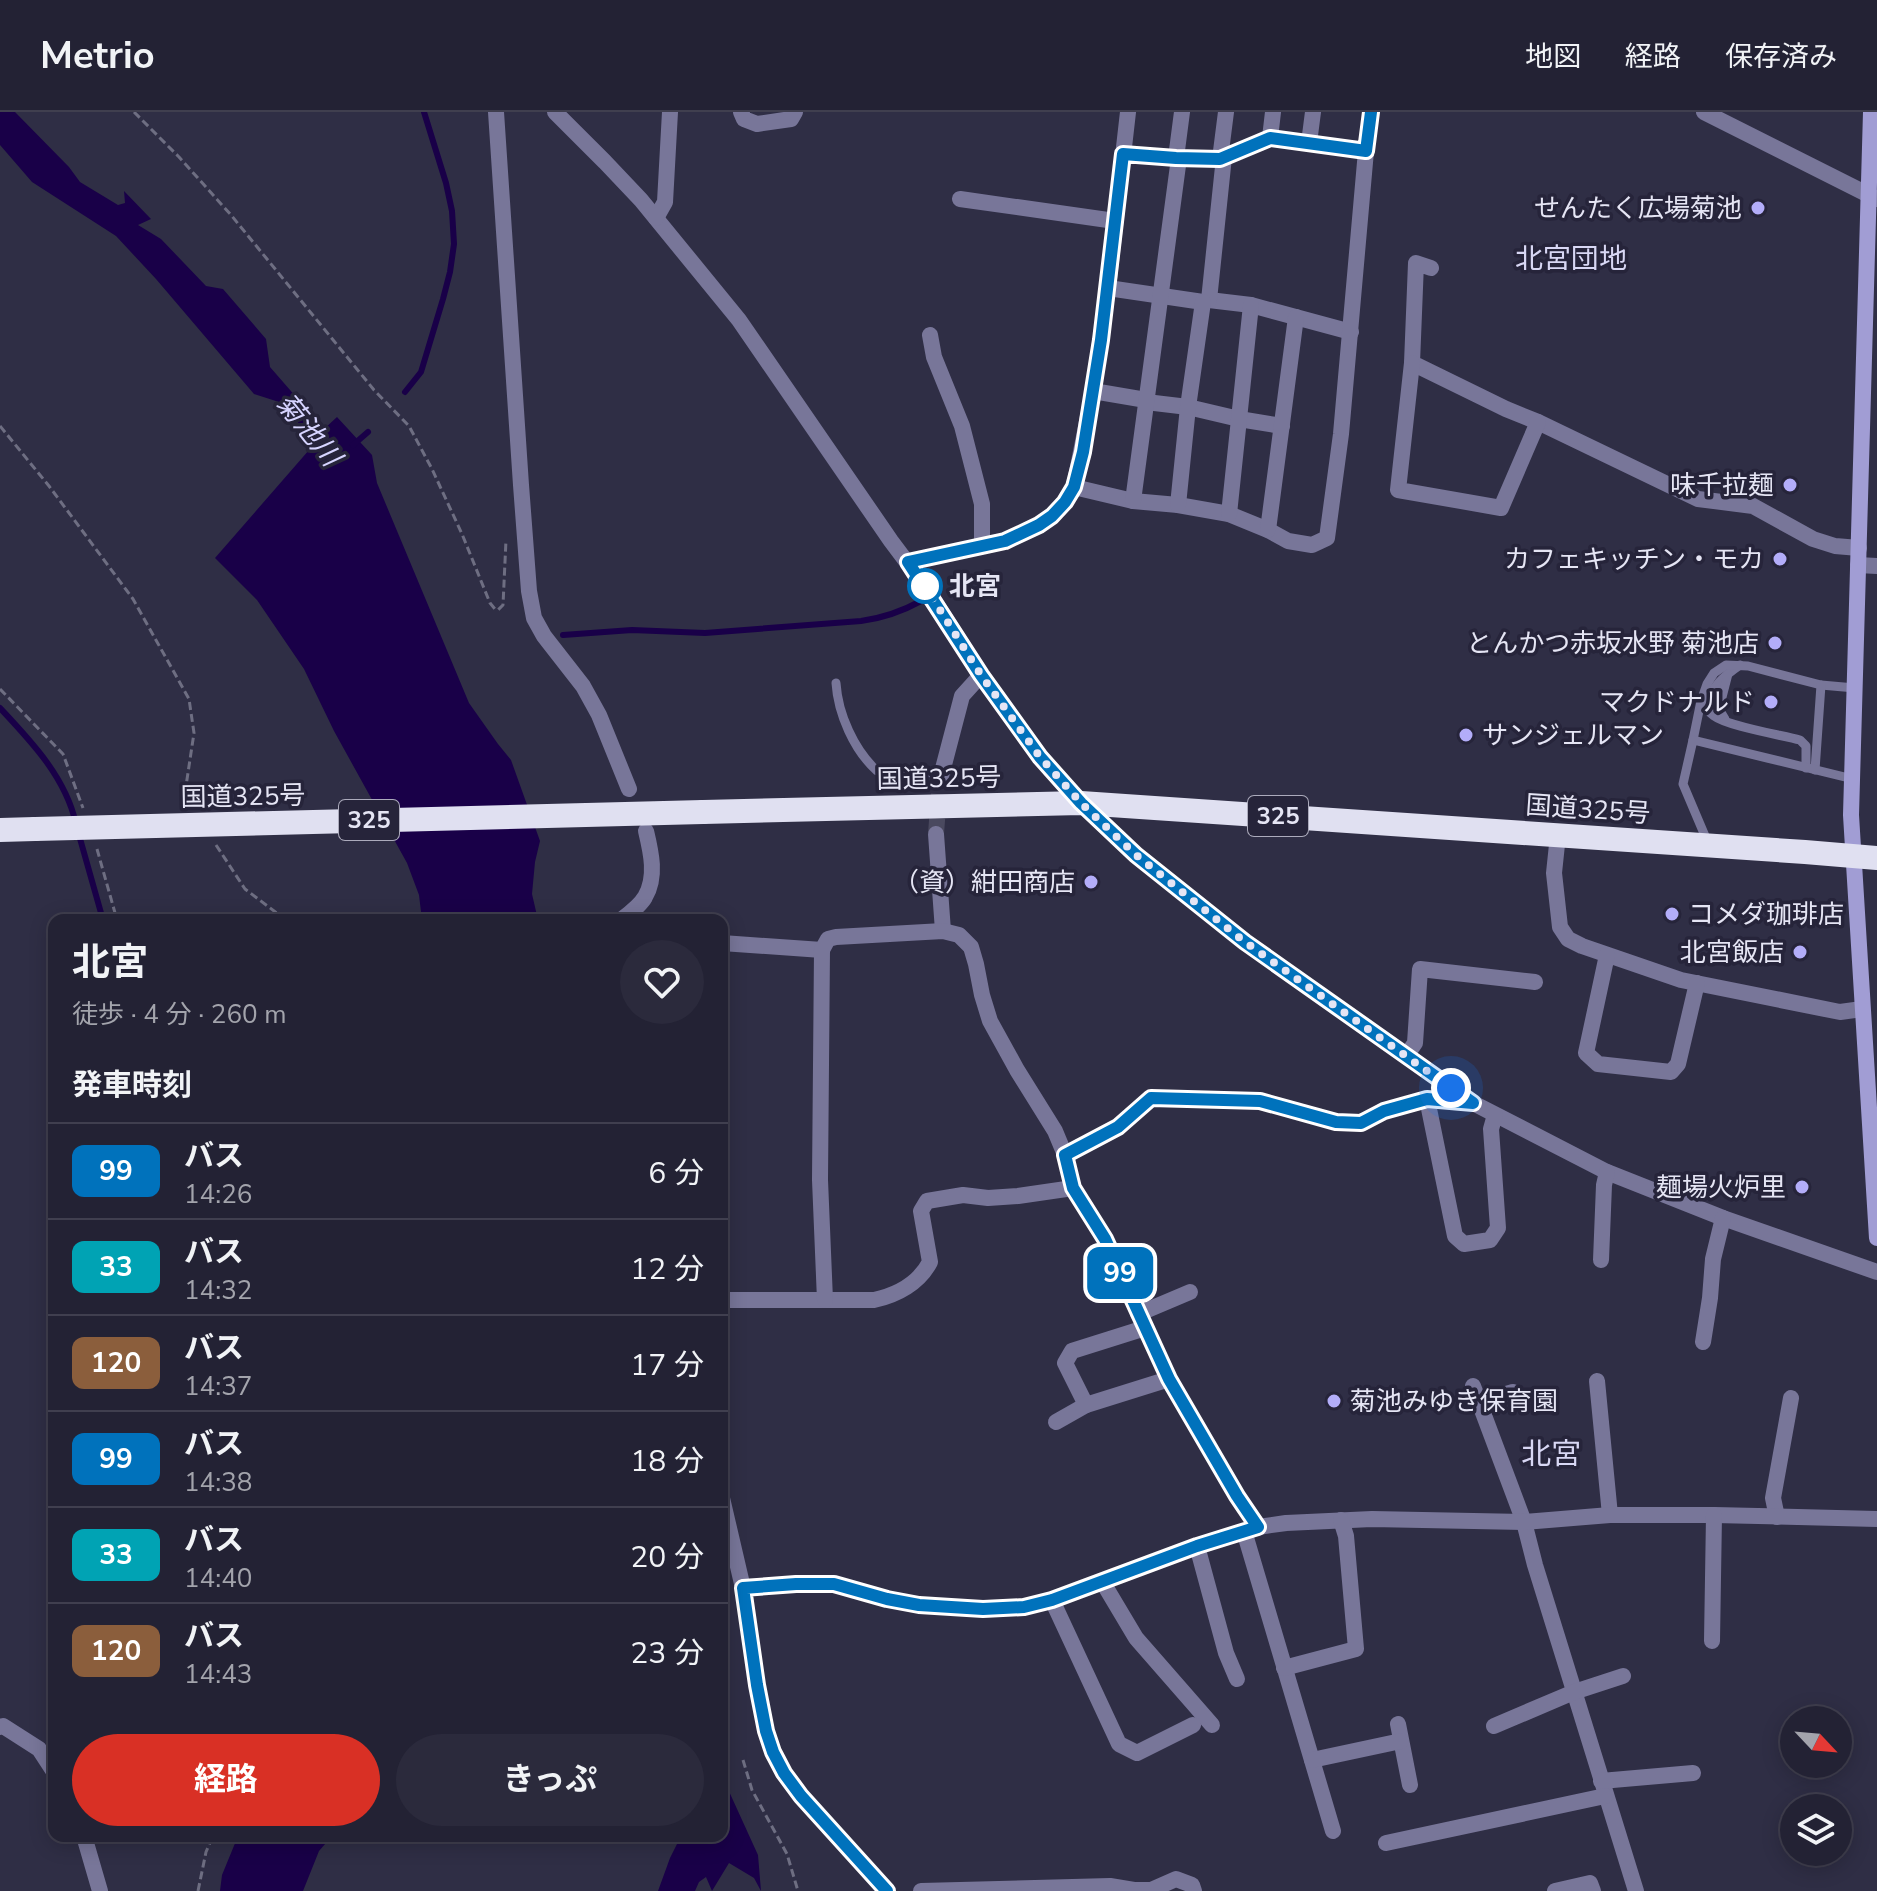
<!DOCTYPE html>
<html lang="ja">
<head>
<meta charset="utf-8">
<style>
  body { margin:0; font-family:"Nunito Sans","Noto Sans JP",sans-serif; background:#2b2a3c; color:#f1f3f6; height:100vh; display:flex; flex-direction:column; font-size:30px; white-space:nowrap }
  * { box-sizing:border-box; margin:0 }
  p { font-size:26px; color:#a3a4ac }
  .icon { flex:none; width:44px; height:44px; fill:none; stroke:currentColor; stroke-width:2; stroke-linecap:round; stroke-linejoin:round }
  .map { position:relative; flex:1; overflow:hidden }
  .sheet { position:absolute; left:48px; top:802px; width:680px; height:928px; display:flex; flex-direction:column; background:#232234; border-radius:16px; box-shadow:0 4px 20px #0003,0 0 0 2px #403f4f }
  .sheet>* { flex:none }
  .badge { padding:0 16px; border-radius:12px; font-size:28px; line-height:52px }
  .needle { width:52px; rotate:116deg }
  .tools { position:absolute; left:1780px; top:1594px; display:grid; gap:16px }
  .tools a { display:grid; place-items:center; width:72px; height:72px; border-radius:50%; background:#232234; box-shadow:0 4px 20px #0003,0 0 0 2px #403f4f; font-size:40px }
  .you { position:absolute; width:40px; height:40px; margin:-20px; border:6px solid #fff; border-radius:50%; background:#1a73e8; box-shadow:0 0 0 12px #1a73e833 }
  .map>.badge { position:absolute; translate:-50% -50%; box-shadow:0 0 0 4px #fff }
  h2 { padding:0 24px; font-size:30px; line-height:72px }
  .round { display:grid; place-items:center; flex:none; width:84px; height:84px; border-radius:42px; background:#2b2a3c }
  .overview { display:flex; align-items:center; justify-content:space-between; height:136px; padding:0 24px }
  h1 { font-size:38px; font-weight:700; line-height:60px }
  .action { display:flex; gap:16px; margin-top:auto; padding:16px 24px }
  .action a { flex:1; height:92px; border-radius:48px; background:#d93025; color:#fff; font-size:32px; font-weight:700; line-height:92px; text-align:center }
  .action a+a { background:#2b2a3c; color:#f1f3f6 }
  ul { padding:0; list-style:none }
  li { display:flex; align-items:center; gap:24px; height:96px; padding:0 24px; border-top:2px solid #403f4f }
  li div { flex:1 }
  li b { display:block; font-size:30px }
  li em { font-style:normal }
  li .badge { min-width:88px; font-weight:700; text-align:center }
  header { display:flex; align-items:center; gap:48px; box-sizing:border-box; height:112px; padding:0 40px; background:#232234; border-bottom:2px solid #403f4f }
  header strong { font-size:38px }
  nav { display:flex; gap:44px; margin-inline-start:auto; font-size:28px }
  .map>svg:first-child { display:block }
  .water { fill:#190048 }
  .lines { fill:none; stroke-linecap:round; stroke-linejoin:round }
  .stream { stroke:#190048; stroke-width:6 }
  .street-tunnel { stroke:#4a495f; stroke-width:16; stroke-dasharray:16 8; stroke-linecap:butt }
  .path { stroke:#6e6e82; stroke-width:3; stroke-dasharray:8 4; stroke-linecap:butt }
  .lane { stroke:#787699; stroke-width:9 }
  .street { stroke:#787699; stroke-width:16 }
  .secondary { stroke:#a19dd4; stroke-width:16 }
  .highway { stroke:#e0e0f1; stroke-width:24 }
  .highway-bridge { stroke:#e0e0f1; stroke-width:24 }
  .line-casing { stroke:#fff; stroke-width:18 }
  .line { stroke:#0072bc; stroke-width:12 }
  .walk { stroke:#e5e5f4; stroke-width:8; stroke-dasharray:0 14.4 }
  .poi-dot { fill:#b3adf9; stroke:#26243a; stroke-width:3 }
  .stop-dot { fill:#fff; stroke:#0072bc; stroke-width:4 }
  .labels { text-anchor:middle; stroke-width:7; stroke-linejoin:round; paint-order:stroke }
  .shield { fill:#26243a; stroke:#acabbc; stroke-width:2 }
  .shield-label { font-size:24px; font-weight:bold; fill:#e5e5f4 }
  .poi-label { font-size:26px; fill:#e5e5f4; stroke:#26243a; text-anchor:end }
  .stop-label { font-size:26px; font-weight:bold; fill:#e5e5f4; stroke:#26243a; text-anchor:start }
  .street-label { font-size:26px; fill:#e5e5f4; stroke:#26243a }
  .neighbourhood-label { font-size:28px; fill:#d8d7f4; stroke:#26243a }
  .water-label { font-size:28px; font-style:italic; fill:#d6d4ff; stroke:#26243a }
  .quarter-label { font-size:30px; fill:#d8d7f4; stroke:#26243a }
</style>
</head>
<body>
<header>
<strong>Metrio</strong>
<nav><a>地図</a><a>経路</a><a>保存済み</a></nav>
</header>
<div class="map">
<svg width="1877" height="1779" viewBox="0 0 1877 1779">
  <rect width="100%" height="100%" fill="#2f2e45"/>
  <g class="water">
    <path d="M0 0H15L69 55 80 70 118 93 125 91 124 79 151 107 138 113 161 127 206 174 223 177 266 227 270 255 324 317 337 305 372 343 377 371 469 591 498 632 511 648 540 729 535 750 532 782 538 808H422L419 783 407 751 334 619 304 557 257 488 215 446 316 330 279 290 254 282 156 167 116 124 32 70 0 33Z"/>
    <path d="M722 1664 758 1743 761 1779 754 1766 729 1751 712 1779 706 1765 699 1770 695 1779H658L670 1746 681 1724H722Z"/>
    <path d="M238 1724H332L319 1739 303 1779H220L222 1763Z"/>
  </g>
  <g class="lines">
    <g class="stream">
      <path d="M405 280 421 260 443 187 450 160 454 132 452 99 446 71 424 0"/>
      <path d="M353 333 368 320"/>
      <path d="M563 523 632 518 705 521 861 509C883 506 901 500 921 489"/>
      <path d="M0 596C32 630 66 666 76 712"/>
      <path d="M79 723 103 808"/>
    </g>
    <path class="street-tunnel" d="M936 722 940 668"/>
    <g class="path">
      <path d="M134 0 179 45 231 103 374 278 409 314 432 357 462 422 490 491 495 497 498 498 503 493 506 428"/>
      <path d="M0 314 49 374 133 487 189 587 194 621 186 674 195 690"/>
      <path d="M0 577 63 642 83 696"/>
      <path d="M216 733 245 777 286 808"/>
      <path d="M97 737 117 808"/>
      <path d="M743 1648 752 1678 787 1742 798 1779"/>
      <path d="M198 1779 206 1740 213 1724"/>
    </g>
    <g class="lane">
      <path d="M1740 553C1724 564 1712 574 1706 594 1709 599 1708 600 1714 604 1727 614 1781 623 1800 628L1806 634V656"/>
      <path d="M836 571C838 602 854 638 877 659L941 661"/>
      <path d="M1725 607 1719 597 1728 562"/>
      <path d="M1693 628 1701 589 1707 572 1714 561 1726 553 1748 554 1821 573 1855 576"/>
      <path d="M1815 658 1821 573"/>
      <path d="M1708 731 1683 672 1693 628 1853 667"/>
    </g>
    <g class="street">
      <path d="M496 0 521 373 529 479 534 506 544 524 583 574 599 603 629 677"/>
      <path d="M555 0 605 50 641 88 739 208 891 429 927 477 981 563 1040 645 1081 691 1136 743 1245 830 1473 991 1607 1060 1723 1106 1877 1160"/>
      <path d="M741 0 744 7 757 12 791 7 795 0"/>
      <path d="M1704 0 1877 87"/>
      <path d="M1270 26 1273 0"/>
      <path d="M1309 31 1313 0"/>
      <path d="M1123 42 1176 46 1220 47 1270 26 1366 39"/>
      <path d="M1176 46 1182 0"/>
      <path d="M1220 47 1226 0"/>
      <path d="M960 87 1115 109"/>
      <path d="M656 106 665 90 670 0"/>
      <path d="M1431 156 1416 151 1412 251 1506 297 1538 310 1698 387 1753 394 1813 427 1835 434 1859 436"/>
      <path d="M1108 176 1203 190 1209 188 1251 193 1351 220"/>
      <path d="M1209 188 1224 45"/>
      <path d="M930 223 934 245 962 314 982 392V433"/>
      <path d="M1412 251 1398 378 1501 396 1538 310"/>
      <path d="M1093 279 1146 288"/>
      <path d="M1146 290 1188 295 1239 307 1282 314"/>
      <path d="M1074 375 1133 389 1178 393 1229 402 1268 418 1288 429 1312 433 1327 426 1341 322 1366 39 1371 0"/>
      <path d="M1133 389 1179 46"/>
      <path d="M1178 393 1188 295 1203 190"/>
      <path d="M1229 402 1251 193"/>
      <path d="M1268 418 1296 205"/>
      <path d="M908 450 1005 429 1039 413 1052 404 1065 390 1074 375 1093 279 1108 176 1128 0"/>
      <path d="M1858 453 1877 454"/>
      <path d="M940 668 962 584 981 563"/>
      <path d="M936 722 943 819"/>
      <path d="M1558 723 1554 761 1560 815 1568 827 1582 834 1681 868 1840 900 1862 897"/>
      <path d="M621 808C629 802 640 794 645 785 657 765 651 740 646 719"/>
      <path d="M722 831 822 838"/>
      <path d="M1607 843 1586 941 1598 952 1671 960 1678 952 1697 871"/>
      <path d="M1406 944 1415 931 1420 857 1535 870"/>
      <path d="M1427 987 1455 1124 1464 1132 1490 1128 1498 1116 1491 1017 1495 1003"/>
      <path d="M1065 1043 1118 1015 1151 986 1260 989 1336 1010 1361 1011 1384 999 1427 987 1471 991"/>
      <path d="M1601 1148 1604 1073 1607 1060"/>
      <path d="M722 1188H874C897 1183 919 1171 930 1150L921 1099 927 1089 963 1083 988 1086 1018 1084 1073 1076"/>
      <path d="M825 1188 820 1068 822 838 828 827 836 825 943 819 959 823 971 835 976 852 982 883 990 909 1017 958 1055 1019 1065 1043 1073 1076 1105 1127 1169 1267 1237 1384 1258 1415"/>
      <path d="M1138 1202 1190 1180"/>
      <path d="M1703 1230 1710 1186 1713 1147 1723 1106"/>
      <path d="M1597 1269 1610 1403"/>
      <path d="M1473 1274 1524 1410 1535 1453 1636 1779"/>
      <path d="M1479 1290 1513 1280"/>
      <path d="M1086 1293 1065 1251 1072 1239 1145 1216"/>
      <path d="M1056 1310 1086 1293 1169 1267"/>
      <path d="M722 1386 743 1476 757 1573 766 1619 773 1640 784 1661 801 1684 887 1779"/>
      <path d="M1777 1405 1773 1386 1791 1286"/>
      <path d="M1244 1419 1333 1719"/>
      <path d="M1197 1434 1226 1541 1237 1567"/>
      <path d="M1102 1469 1136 1526 1212 1613"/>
      <path d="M743 1476 796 1472H834L887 1487 919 1493 983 1497 1024 1495 1052 1488 1197 1434 1258 1415 1286 1411 1372 1407 1524 1410 1610 1403H1714L1877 1407"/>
      <path d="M1052 1488 1119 1632 1137 1641 1193 1613"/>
      <path d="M1712 1529 1714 1403"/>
      <path d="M1284 1556 1356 1537 1346 1424 1341 1408"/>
      <path d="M1398 1612 1410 1673"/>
      <path d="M1494 1614 1574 1580 1623 1564"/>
      <path d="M0 1615 3 1614 39 1637 54 1660"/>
      <path d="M1312 1648 1401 1629"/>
      <path d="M1601 1669 1693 1661"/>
      <path d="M84 1724 100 1779"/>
      <path d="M1386 1731 1605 1684"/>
      <path d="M921 1779 1110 1774 1134 1778H1151L1176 1767 1192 1773 1194 1779"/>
      <path d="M1555 1779 1590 1771 1593 1779"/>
    </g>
    <path class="secondary" d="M1871 0 1851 703 1877 1126"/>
    <g class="highway">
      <path d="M703 700 1081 691 1805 740 1877 746"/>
      <path d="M0 718 35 717"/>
    </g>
    <path class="highway-bridge" d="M35 717 703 700"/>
  </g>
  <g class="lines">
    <defs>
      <path id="line" d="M887 1779 801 1684 784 1661 773 1640 766 1619 757 1573 743 1476 796 1472H834L887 1487 919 1493 983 1497 1024 1495 1052 1488 1197 1434 1258 1415 1237 1384 1169 1267 1105 1127 1073 1076 1065 1043 1118 1015 1151 986 1260 989 1336 1010 1361 1011 1384 999 1427 987 1473 991 1245 830 1136 743 1081 691 1040 645 981 563 908 450 1005 429 1039 413 1052 404 1065 390 1074 375 1083 340 1101 228 1123 42 1176 46 1220 47 1270 26 1366 39 1371 0"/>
    </defs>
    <use href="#line" class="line-casing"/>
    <use href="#line" class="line"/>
    <path class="walk" d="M925 474 981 563 1040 645 1081 691 1136 743 1245 830 1451 976"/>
  </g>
  <g class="poi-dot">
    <circle cx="1758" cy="96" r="8"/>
    <circle cx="1790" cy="373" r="8"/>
    <circle cx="1780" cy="447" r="8"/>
    <circle cx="1775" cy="531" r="8"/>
    <circle cx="1771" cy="590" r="8"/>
    <circle cx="1466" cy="623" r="8"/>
    <circle cx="1091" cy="770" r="8"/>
    <circle cx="1672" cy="802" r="8"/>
    <circle cx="1800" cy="840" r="8"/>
    <circle cx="1802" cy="1075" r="8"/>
    <circle cx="1334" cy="1289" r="8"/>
  </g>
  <circle class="stop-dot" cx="925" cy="474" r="16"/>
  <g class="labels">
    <g class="shield">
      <rect x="1248" y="684" width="60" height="40" rx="6"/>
      <rect x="339" y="688" width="60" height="40" rx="6"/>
    </g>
    <g class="shield-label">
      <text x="1278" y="712">325</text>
      <text x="369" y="716">325</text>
    </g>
    <g class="poi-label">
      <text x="1742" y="105">せんたく広場菊池</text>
      <text x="1774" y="382">味千拉麺</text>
      <text x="1764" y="456">カフェキッチン・モカ</text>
      <text x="1759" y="540">とんかつ赤坂水野 菊池店</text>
      <text x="1755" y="599">マクドナルド</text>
      <text x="1482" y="632" text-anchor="start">サンジェルマン</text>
      <text x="1075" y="779">（資）紺田商店</text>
      <text x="1688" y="811" text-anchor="start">コメダ珈琲店</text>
      <text x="1784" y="849">北宮飯店</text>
      <text x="1786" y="1084">麺場火炉里</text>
      <text x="1350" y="1298" text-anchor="start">菊池みゆき保育園</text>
    </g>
    <g class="stop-label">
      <text x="949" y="483">北宮</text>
    </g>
    <g class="street-label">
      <text transform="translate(939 666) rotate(-1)" y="9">国道325号</text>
      <text transform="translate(243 684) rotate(-1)" y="9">国道325号</text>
      <text transform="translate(1588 697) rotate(4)" y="9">国道325号</text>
    </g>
    <g class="neighbourhood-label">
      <text x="1571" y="156">北宮団地</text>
    </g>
    <g class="water-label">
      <text transform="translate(309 317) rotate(51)" y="10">菊池川</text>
    </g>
    <g class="quarter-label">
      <text x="1551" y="1352">北宮</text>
    </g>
  </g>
</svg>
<div class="tools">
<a><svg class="needle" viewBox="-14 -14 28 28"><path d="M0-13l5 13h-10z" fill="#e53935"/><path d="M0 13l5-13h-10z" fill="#a3a4ac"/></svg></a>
<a><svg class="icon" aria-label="layers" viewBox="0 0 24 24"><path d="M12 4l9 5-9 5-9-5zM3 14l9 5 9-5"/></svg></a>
</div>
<div class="you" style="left:1451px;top:976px"></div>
<b class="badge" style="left:1120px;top:1161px;background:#0072bc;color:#fff">99</b>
<section class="sheet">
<div class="overview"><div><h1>北宮</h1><p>徒歩 · 4 分 · 260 m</p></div><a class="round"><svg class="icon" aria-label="heart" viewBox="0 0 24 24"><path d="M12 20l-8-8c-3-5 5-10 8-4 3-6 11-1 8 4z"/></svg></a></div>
<h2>発車時刻</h2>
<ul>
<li><span class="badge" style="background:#0072bc;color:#fff">99</span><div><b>バス</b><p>14:26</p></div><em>6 分</em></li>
<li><span class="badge" style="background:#00a3b4;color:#fff">33</span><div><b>バス</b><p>14:32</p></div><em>12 分</em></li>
<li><span class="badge" style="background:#8b5e3c;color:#fff">120</span><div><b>バス</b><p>14:37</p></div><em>17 分</em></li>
<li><span class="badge" style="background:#0072bc;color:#fff">99</span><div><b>バス</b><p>14:38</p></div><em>18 分</em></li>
<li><span class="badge" style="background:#00a3b4;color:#fff">33</span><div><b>バス</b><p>14:40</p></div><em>20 分</em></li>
<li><span class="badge" style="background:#8b5e3c;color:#fff">120</span><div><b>バス</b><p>14:43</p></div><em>23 分</em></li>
</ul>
<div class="action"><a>経路</a><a>きっぷ</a></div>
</section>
</div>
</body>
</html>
